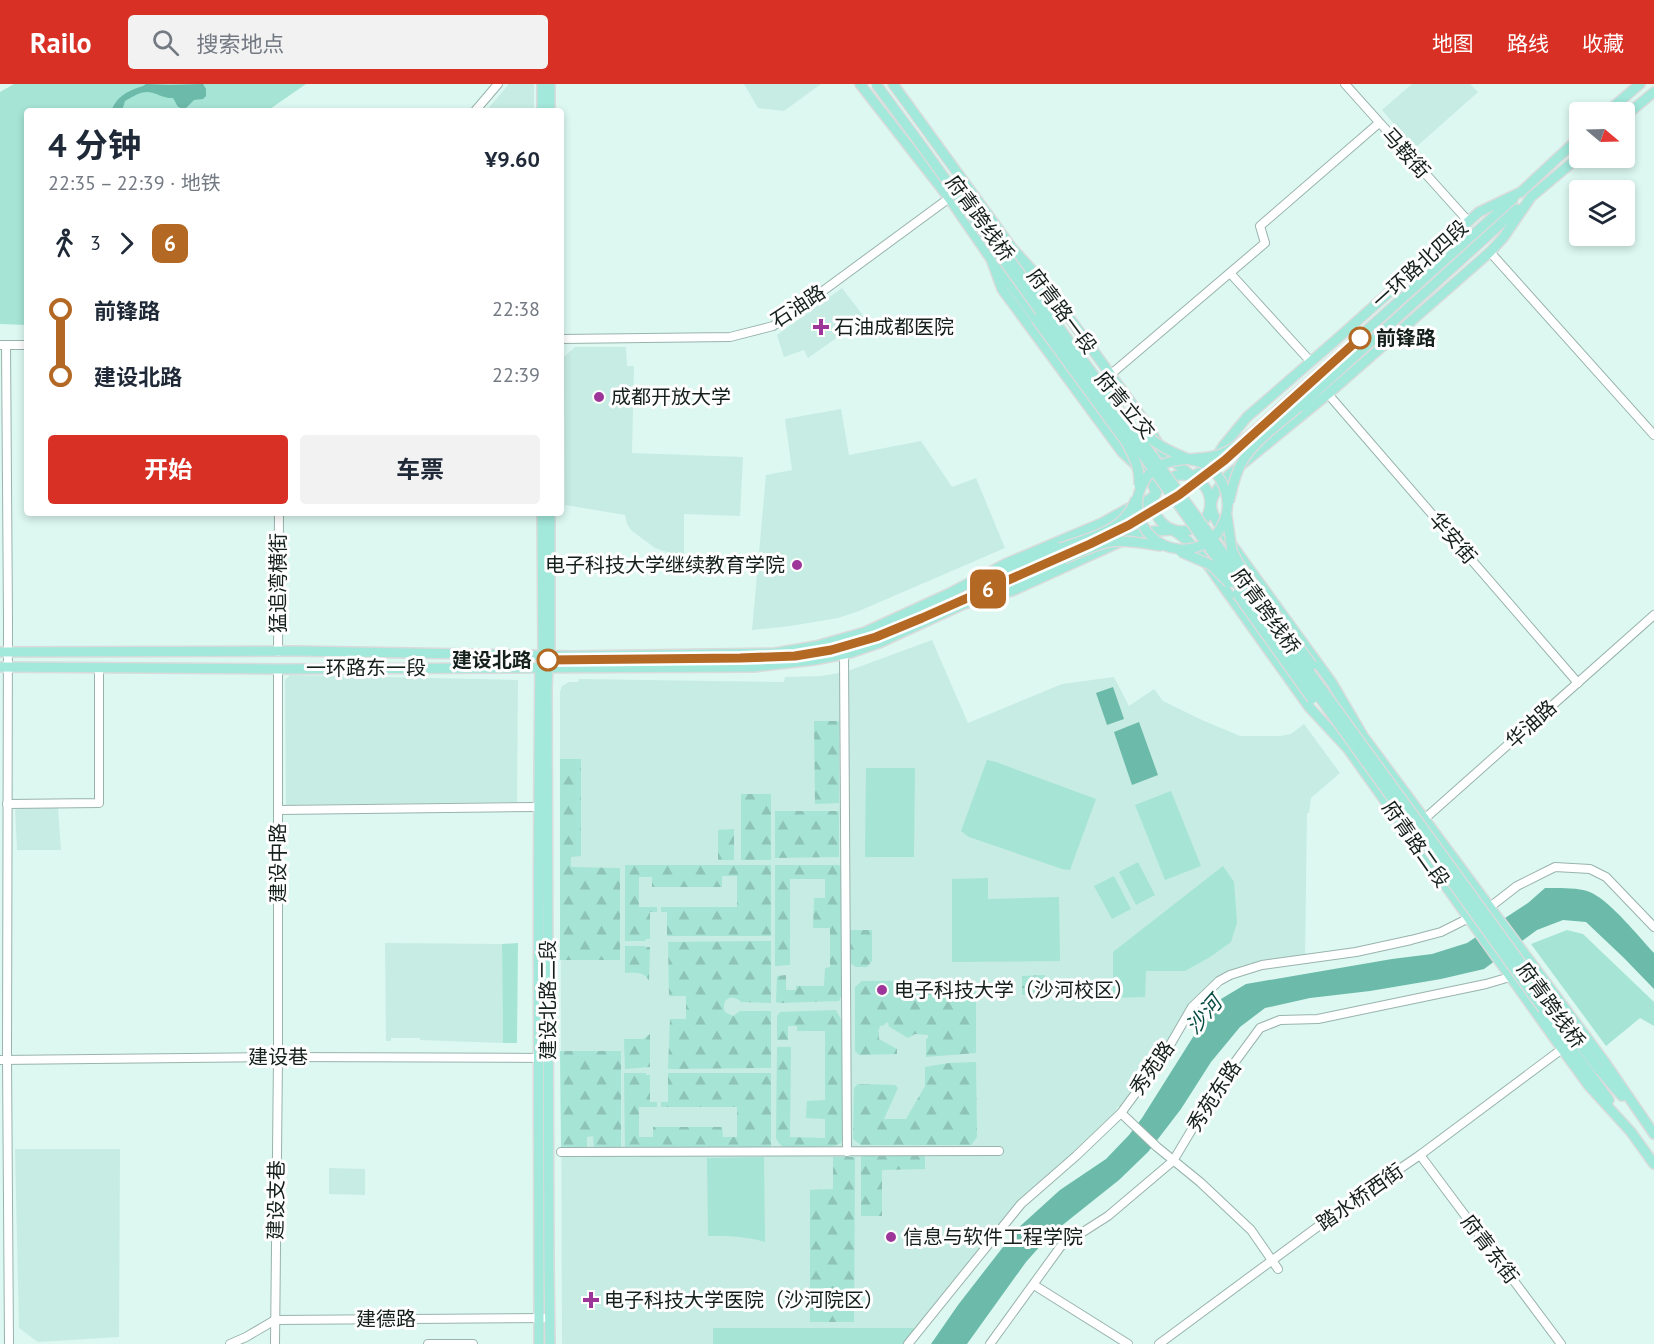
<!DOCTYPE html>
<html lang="zh">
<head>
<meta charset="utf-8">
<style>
  body { margin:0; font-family:"PT Sans","Noto Sans SC",sans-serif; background:#f2f2f3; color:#1f2937; height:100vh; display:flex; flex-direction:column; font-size:22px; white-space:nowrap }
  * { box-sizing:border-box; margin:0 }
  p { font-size:20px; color:#747a83 }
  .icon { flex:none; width:33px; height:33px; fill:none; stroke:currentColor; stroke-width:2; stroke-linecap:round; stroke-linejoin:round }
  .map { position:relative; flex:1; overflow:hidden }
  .panel { position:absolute; left:24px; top:24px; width:540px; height:408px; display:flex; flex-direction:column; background:#fff; border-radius:6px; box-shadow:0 3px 9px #0003 }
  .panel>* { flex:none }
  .badge { padding:0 12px; border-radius:9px; font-size:21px; line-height:39px }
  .needle { width:39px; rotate:109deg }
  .tools { position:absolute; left:1569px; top:18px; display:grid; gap:12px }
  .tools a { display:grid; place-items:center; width:66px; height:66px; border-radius:6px; background:#fff; box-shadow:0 3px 9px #0003; font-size:30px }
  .map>.badge { position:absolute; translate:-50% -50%; box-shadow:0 0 0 3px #fff }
  .legs { display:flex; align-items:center; gap:9px; height:66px; padding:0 24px; font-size:20px }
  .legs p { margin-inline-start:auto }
  .head { display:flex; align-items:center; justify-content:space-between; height:102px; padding:0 24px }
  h1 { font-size:33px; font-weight:700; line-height:45px }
  .button { display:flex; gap:12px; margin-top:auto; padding:12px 24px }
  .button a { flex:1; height:69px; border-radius:6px; background:#d93025; color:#fff; font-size:24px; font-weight:700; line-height:69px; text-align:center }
  .button a+a { background:#f2f2f3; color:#1f2937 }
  ul { padding:0 24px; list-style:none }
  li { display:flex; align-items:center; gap:21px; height:66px; font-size:22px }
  li i { display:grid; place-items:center; width:9px; height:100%; margin:0 8px; background:currentColor }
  li i::after { content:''; width:15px; height:15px; margin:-8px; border:4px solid; border-radius:50%; background:#fff }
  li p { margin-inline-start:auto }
  li:first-child i { background:linear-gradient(#0000 50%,currentColor 0) }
  li:last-child i { background:linear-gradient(currentColor 50%,#0000 0) }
  header { display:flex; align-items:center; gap:36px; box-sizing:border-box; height:84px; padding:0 30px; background:#d93025; color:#fff }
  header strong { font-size:28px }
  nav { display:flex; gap:33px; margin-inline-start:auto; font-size:21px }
  .search { width:420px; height:54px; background:#f2f2f3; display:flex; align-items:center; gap:15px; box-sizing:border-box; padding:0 21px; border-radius:6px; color:#747a83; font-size:22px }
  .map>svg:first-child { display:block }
  .built { fill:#c7ece3 }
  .grass { fill:url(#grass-dots) }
  .forest { fill:url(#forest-firs) }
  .park { fill:#a6e4d6 }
  .water { fill:#6cbaaa }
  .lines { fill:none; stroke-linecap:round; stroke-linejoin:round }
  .minor-casing { stroke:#99b3ad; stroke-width:10 }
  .major-casing { stroke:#dadbdb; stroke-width:12 }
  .minor { stroke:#fff; stroke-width:8 }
  .major { stroke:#a2e8db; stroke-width:9 }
  .major-bridge-casing { stroke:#dadbdb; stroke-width:12; stroke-linecap:butt }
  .major-bridge { stroke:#a2e8db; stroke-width:9 }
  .line-1-casing { stroke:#fff; stroke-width:14 }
  .line-1 { stroke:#b36924; stroke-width:9 }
  .poi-dot { fill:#9e369a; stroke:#fefefe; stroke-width:2 }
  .stop-1-dot { fill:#fff; stroke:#b36924; stroke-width:3 }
  .labels { text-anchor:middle; stroke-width:6; stroke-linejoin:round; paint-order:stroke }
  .street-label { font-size:20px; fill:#15201d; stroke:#fefefe }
  .poi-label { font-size:20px; fill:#15201d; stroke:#fefefe; text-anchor:start }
  .stop-label { font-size:20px; font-weight:bold; fill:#15201d; stroke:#fefefe; text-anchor:start }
  .water-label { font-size:21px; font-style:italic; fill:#064e43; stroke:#fefefe }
</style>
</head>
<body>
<header>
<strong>Railo</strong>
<div class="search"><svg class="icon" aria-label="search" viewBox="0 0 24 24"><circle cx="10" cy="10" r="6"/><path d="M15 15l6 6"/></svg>搜索地点</div>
<nav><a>地图</a><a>路线</a><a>收藏</a></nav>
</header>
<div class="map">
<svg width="1654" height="1260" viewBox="0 0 1654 1260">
  <defs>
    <pattern id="grass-dots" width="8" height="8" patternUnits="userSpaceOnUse" patternTransform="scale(1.5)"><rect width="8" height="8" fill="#a6e4d6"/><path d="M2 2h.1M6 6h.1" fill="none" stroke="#8ec3b7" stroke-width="1.8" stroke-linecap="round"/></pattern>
    <pattern id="forest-firs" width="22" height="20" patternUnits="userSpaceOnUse" patternTransform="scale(1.5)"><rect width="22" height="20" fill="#a6e4d6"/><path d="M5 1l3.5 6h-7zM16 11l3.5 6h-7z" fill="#8ec3b7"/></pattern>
  </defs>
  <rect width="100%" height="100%" fill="#dcf8f1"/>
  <g class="built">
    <path d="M509 0H534V27H486Z"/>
    <path d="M744 0H821L784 27 758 24Z"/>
    <path d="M1412 0H1470L1478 8 1415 64 1382 26Z"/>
    <path d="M842 204 865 234 808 274 804 266 784 273 777 251Z"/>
    <path d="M575 263H626L627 282H634L632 369 743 373 740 432 684 430V474L655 464 631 446 627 440 625 431 565 421 564 273Z"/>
    <path d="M841 325 849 371 921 357 952 403 976 394 1005 464 859 527 838 534 790 542 752 546 766 391 792 386 785 335Z"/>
    <path d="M932 556 968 639 1062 600 1114 593 1129 622 1154 605 1163 617 1202 636 1240 652H1280L1291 650 1304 640 1340 689 1311 714 1309 729H1307L1305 872 1279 874 1257 879 1231 888 1212 898 1195 915 1167 960 1122 1022 1117 1023 1115 1032 1019 1118 916 1244H713V1260H562L560 675V608L562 602 569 598H578L579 595 784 598 785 593 821 592 845 588Z"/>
    <path d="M290 591 518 596 517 718 286 721 285 596Z"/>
    <path d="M15 723 58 724 61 766H17Z"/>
    <path d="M385 859 502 860 503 959 420 956V954H391V957H386Z"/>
    <path d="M15 1065H120L119 1253 38 1258 19 1244Z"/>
    <path d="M329 1084 365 1085V1111L329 1110Z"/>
  </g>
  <path class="grass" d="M1045 891V910L1022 911V892Z"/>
  <g class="forest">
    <path d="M814 637H839V719L815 720Z"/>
    <path d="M560 675H581V772L571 773V783L620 784V876H560Z"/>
    <rect x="741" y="710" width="30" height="66"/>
    <path d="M775 727H839V773L775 774Z"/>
    <path d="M734 745V776H718V746Z"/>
    <path d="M625 781H771V852H667V828H661V823H737V792H722V803H652V793H639V823H657V828H650V855H646L645 857H625Z"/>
    <path d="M775 781H839L843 785 842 911 839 917 780 919 776 918 777 892 786 891V906H796V902H824L825 884 830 883V844H813L814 814H825V795H790V881L775 882Z"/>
    <path d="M850 846H872V877L867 883H856L850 879Z"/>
    <path d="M771 857V919L741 918C732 908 720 916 725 928L733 932 740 927H771V984L668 985 670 935H686V912H669L668 858Z"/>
    <path d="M625 862H645L646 863H650L649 897C644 887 635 889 625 889Z"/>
    <path d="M973 896 976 900V969L926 973V955L928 954V951L915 950 908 954 888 942 889 940 887 938 883 942 881 941 878 947 879 948V955L897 965V970L859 971 855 967V903L862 897Z"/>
    <path d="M836 926 842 937V1055L841 1059 835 1062 784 1064 778 1058 776 1054 777 963H791L790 1053 825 1054V1035L806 1034 807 1017 825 1016V947H797V942H788V956H777V932L780 928Z"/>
    <path d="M650 950V983L625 985 624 955H643Z"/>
    <path d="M560 967H621V1064H594L593 1052 587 1053V1064H561Z"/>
    <path d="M976 978 977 1053 971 1061H861L853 1055 854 1004 858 1000 895 1001 898 1004 884 1035H906L925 1002V983L949 979Z"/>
    <path d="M624 989H646V991H650V1018H657V1023H639V1053H653V1043H722L723 1053H737V1023H661V1018H668V989H771V1065H625Z"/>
    <path d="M861 1072H925V1085L882 1086V1132H861Z"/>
    <path d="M833 1073H855L854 1238H810V1106L833 1105Z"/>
  </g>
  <g class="park">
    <path d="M14 0H306L267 27H27V241L0 240V8Z"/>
    <path d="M987 676 996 678 1096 715 1070 786 1062 785 969 753 961 747Z"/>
    <path d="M866 684H915L914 773H865Z"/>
    <path d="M1171 707 1201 782 1165 796 1135 721Z"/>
    <path d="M1138 778 1155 811 1136 821 1119 788Z"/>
    <path d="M1223 782 1234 798 1237 839 1231 858 1210 873 1185 887H1146L1145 913 1113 914V868Z"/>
    <path d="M1114 792 1131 825 1112 835 1094 802Z"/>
    <path d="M988 794V815L1059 813 1060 877 952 878V795Z"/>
    <path d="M1567 846 1583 850 1654 918V942L1640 934 1606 962 1531 860Z"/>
    <path d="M518 859 517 959H503L502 860Z"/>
    <path d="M764 1073 765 1158C746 1152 728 1152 708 1152L707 1074Z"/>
    <path d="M713 1244H916L903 1260H713Z"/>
  </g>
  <g class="water">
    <path d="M146 0 170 1 203 0 206 5V12L203 15 194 16 185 25C176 24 177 20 173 14 165 15 157 9 148 8 139 8 132 13 125 17L122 27H111C118 11 128 7 143 2Z"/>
    <path d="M1113 603 1124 635 1107 641 1096 609Z"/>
    <path d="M1139 638 1158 691 1132 701 1114 648Z"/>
    <path d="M1545 804C1558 804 1580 803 1592 809 1612 819 1638 852 1654 869V905L1624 874 1586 838 1563 836 1537 846 1484 885 1441 895 1370 907 1310 914 1265 924 1240 943 1211 978 1181 1025 1148 1068 1119 1096 1050 1151 1026 1178 967 1260H931L958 1221 1017 1145 1060 1106 1106 1075 1129 1051 1142 1034 1193 953 1221 915 1246 900 1392 875 1432 870 1467 859 1528 819Z"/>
  </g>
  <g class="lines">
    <defs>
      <g id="minor">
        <path d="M1345 0 1468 137"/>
        <path d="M475 27 498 0"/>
        <path d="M1490 168 1654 351"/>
        <path d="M1230 189 1311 278"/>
        <path d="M561 255 730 253 773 242 797 226 967 101"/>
        <path d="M0 261H27"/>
        <path d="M6 261 8 536 7 975 9 1260"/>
        <path d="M1110 291 1265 159 1260 142 1379 39"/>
        <path d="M1328 310 1578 599"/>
        <path d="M278 568 279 429"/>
        <path d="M844 570 847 1068"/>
        <path d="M7 720 99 719V584"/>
        <path d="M278 726 538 723"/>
        <path d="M1421 738 1654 531"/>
        <path d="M1490 823 1517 802 1555 783 1590 785 1606 793 1654 843"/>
        <path d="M0 976 278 973 548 974"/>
        <path d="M1121 1029 1157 1063 1200 1098 1251 1146 1278 1185"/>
        <path d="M561 1068 999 1067"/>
        <path d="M1420 1071 1561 1260"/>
        <path d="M1034 1201 1128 1260"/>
        <path d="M230 1260 246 1253 275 1236 549 1234"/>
        <path d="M275 1260 278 973V585"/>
        <path d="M428 1260H473"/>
        <path d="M908 1260 1021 1120 1076 1072 1121 1029 1166 968 1192 923 1219 897 1230 891 1262 881 1356 868 1411 856 1441 848 1469 834"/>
        <path d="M990 1260 1061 1162 1108 1132 1173 1077 1221 997 1260 944 1280 936 1318 935 1486 900 1510 893"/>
        <path d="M1159 1260 1351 1118 1420 1071 1562 965"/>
      </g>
      <g id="major">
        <path d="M893 0 1012 164 1044 199 1148 342 1163 369 1192 392 1203 387 1214 377 1224 361 1247 333 1337 255 1479 128 1521 108 1580 53"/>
        <path d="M542 27V0"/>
        <path d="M550 27V0"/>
        <path d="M1607 28 1640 0"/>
        <path d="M1624 33 1654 8"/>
        <path d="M1580 72 1531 113 1503 154 1490 168 1328 310 1229 391C1204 419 1208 424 1227 454L1332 599 1363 652 1604 977 1654 1050"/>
        <path d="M1018 177 1022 184 1052 224"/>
        <path d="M998 184 1036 235"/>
        <path d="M1291 314 1513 115"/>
        <path d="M1299 323 1517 125"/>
        <circle cx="1182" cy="419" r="28"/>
        <path d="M550 429V571L548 584 547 604 549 1183 550 1260"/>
        <path d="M994 491 1060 464"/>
        <path d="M993 507 1064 475"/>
        <path d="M0 568 297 567 574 572 775 569 816 562 865 548 950 509 1005 480 1102 439 1127 425 1144 419 1156 410 1151 395 1122 368 1002 205 991 175 949 114 860 0"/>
        <path d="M0 583 278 585 754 583 814 576 850 569 879 559 964 520 1012 507 1142 448 1173 446 1188 457 1200 470 1309 623 1348 665 1562 965 1589 1002 1631 1048 1654 1080"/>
        <path d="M1550 919 1597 983 1622 1012"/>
        <path d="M1543 925 1609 1016"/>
        <path d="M539 1260C539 1035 537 809 540 584L543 571 542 429"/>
      </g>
    </defs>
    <use href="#minor" class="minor-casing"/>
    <use href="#major" class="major-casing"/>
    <use href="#minor" class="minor"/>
    <use href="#major" class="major"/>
    <defs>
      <g id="major-bridge">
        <path d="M876 0 921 61 1210 465 1252 519 1543 925"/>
        <path d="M994 154 1550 919"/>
        <path d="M1036 235 1126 358C1134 373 1140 384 1139 401"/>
        <path d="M1138 342C1151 359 1171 368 1191 376 1195 377 1200 378 1204 380 1223 390 1232 415 1225 435 1209 480 1144 473 1138 425 1136 416 1139 407 1143 399 1160 365 1200 382 1228 367 1248 355 1273 330 1291 314"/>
        <path d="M1229 418C1232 405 1235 390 1242 378 1253 358 1281 338 1299 323"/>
        <path d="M1227 432 1232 467 1239 480 1312 581"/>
        <path d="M1060 464C1081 457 1117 448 1129 428 1132 424 1134 419 1136 415"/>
        <path d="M1181 468 1211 481 1229 499"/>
        <path d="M1064 475C1079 469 1094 461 1109 458 1126 455 1145 460 1162 462"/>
        <path d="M1237 510 1312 615"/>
      </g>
    </defs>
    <use href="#major-bridge" class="major-bridge-casing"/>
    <use href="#major-bridge" class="major-bridge"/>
  </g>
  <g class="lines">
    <defs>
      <path id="line-1" d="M548 576 740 574 795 572 831 566 876 553 922 534 1090 460 1129 441 1179 411 1225 376 1360 254"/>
    </defs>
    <use href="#line-1" class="line-1-casing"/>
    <use href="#line-1" class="line-1"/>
  </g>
  <g class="poi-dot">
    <path d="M818 234h6v6h6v6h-6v6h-6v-6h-6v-6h6z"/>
    <circle cx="599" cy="313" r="6"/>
    <circle cx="797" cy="481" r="6"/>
    <circle cx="882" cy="906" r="6"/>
    <circle cx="891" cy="1153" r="6"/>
    <path d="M588 1207h6v6h6v6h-6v6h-6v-6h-6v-6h6z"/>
  </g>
  <g class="stop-1-dot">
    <circle cx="1360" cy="254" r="10"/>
    <circle cx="548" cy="576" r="10"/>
  </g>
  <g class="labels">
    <g class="street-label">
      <text transform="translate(1406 69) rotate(48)" y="7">马鞍街</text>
      <text transform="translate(980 134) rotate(54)" y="7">府青跨线桥</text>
      <text transform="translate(1420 180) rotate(-42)" y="7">一环路北四段</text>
      <text transform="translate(798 222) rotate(-33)" y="7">石油路</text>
      <text transform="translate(1062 227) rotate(53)" y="7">府青路一段</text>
      <text transform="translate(1125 321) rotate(50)" y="7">府青立交</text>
      <text transform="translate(1453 454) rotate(49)" y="7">华安街</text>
      <text transform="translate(278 499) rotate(-90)" y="7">猛追湾横街</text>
      <text transform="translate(1266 527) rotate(54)" y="7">府青跨线桥</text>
      <text x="366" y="591">一环路东一段</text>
      <text transform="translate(1531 640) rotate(-42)" y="7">华油路</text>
      <text transform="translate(1416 760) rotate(55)" y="7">府青路二段</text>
      <text transform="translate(278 779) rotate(-90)" y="7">建设中路</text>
      <text transform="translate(548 916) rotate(-90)" y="7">建设北路二段</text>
      <text transform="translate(1551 921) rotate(54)" y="7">府青跨线桥</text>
      <text x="278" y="980">建设巷</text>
      <text transform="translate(1152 984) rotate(-55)" y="7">秀苑路</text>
      <text transform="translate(1214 1012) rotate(-57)" y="7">秀苑东路</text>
      <text transform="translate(1360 1113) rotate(-35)" y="7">踏水桥西街</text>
      <text transform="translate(276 1116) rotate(-89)" y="7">建设支巷</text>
      <text transform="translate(1490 1165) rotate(53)" y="7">府青东街</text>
      <text x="386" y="1242">建德路</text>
    </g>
    <g class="poi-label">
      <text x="834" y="250">石油成都医院</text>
      <text x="611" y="320">成都开放大学</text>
      <text x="785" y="488" text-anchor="end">电子科技大学继续教育学院</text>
      <text x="894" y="913">电子科技大学（沙河校区）</text>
      <text x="903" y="1160">信息与软件工程学院</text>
      <text x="604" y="1223">电子科技大学医院（沙河院区）</text>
    </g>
    <g class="stop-label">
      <text x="1376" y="261">前锋路</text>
      <text x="532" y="583" text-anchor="end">建设北路</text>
    </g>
    <g class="water-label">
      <text transform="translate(1204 931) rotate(-49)" y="7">沙河</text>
    </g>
  </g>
</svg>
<div class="tools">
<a><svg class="needle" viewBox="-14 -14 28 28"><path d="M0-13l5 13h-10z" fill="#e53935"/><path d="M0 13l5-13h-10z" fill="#747a83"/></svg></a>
<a><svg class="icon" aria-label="layers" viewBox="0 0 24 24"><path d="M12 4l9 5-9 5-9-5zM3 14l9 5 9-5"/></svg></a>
</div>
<b class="badge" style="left:988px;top:505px;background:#b36924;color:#fff">6</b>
<section class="panel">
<div class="head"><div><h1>4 分钟</h1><p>22:35 – 22:39 · 地铁</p></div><b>¥9.60</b></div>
<div class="legs"><svg class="icon" aria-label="walk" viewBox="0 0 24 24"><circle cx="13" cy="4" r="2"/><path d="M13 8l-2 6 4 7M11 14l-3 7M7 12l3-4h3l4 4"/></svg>3<svg class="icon" aria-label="forward" viewBox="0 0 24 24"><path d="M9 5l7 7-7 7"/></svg><b class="badge" style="background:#b36924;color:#fff">6</b></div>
<ul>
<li><i style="color:#b36924"></i><b>前锋路</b><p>22:38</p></li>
<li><i style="color:#b36924"></i><b>建设北路</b><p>22:39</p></li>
</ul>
<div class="button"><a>开始</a><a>车票</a></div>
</section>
</div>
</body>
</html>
